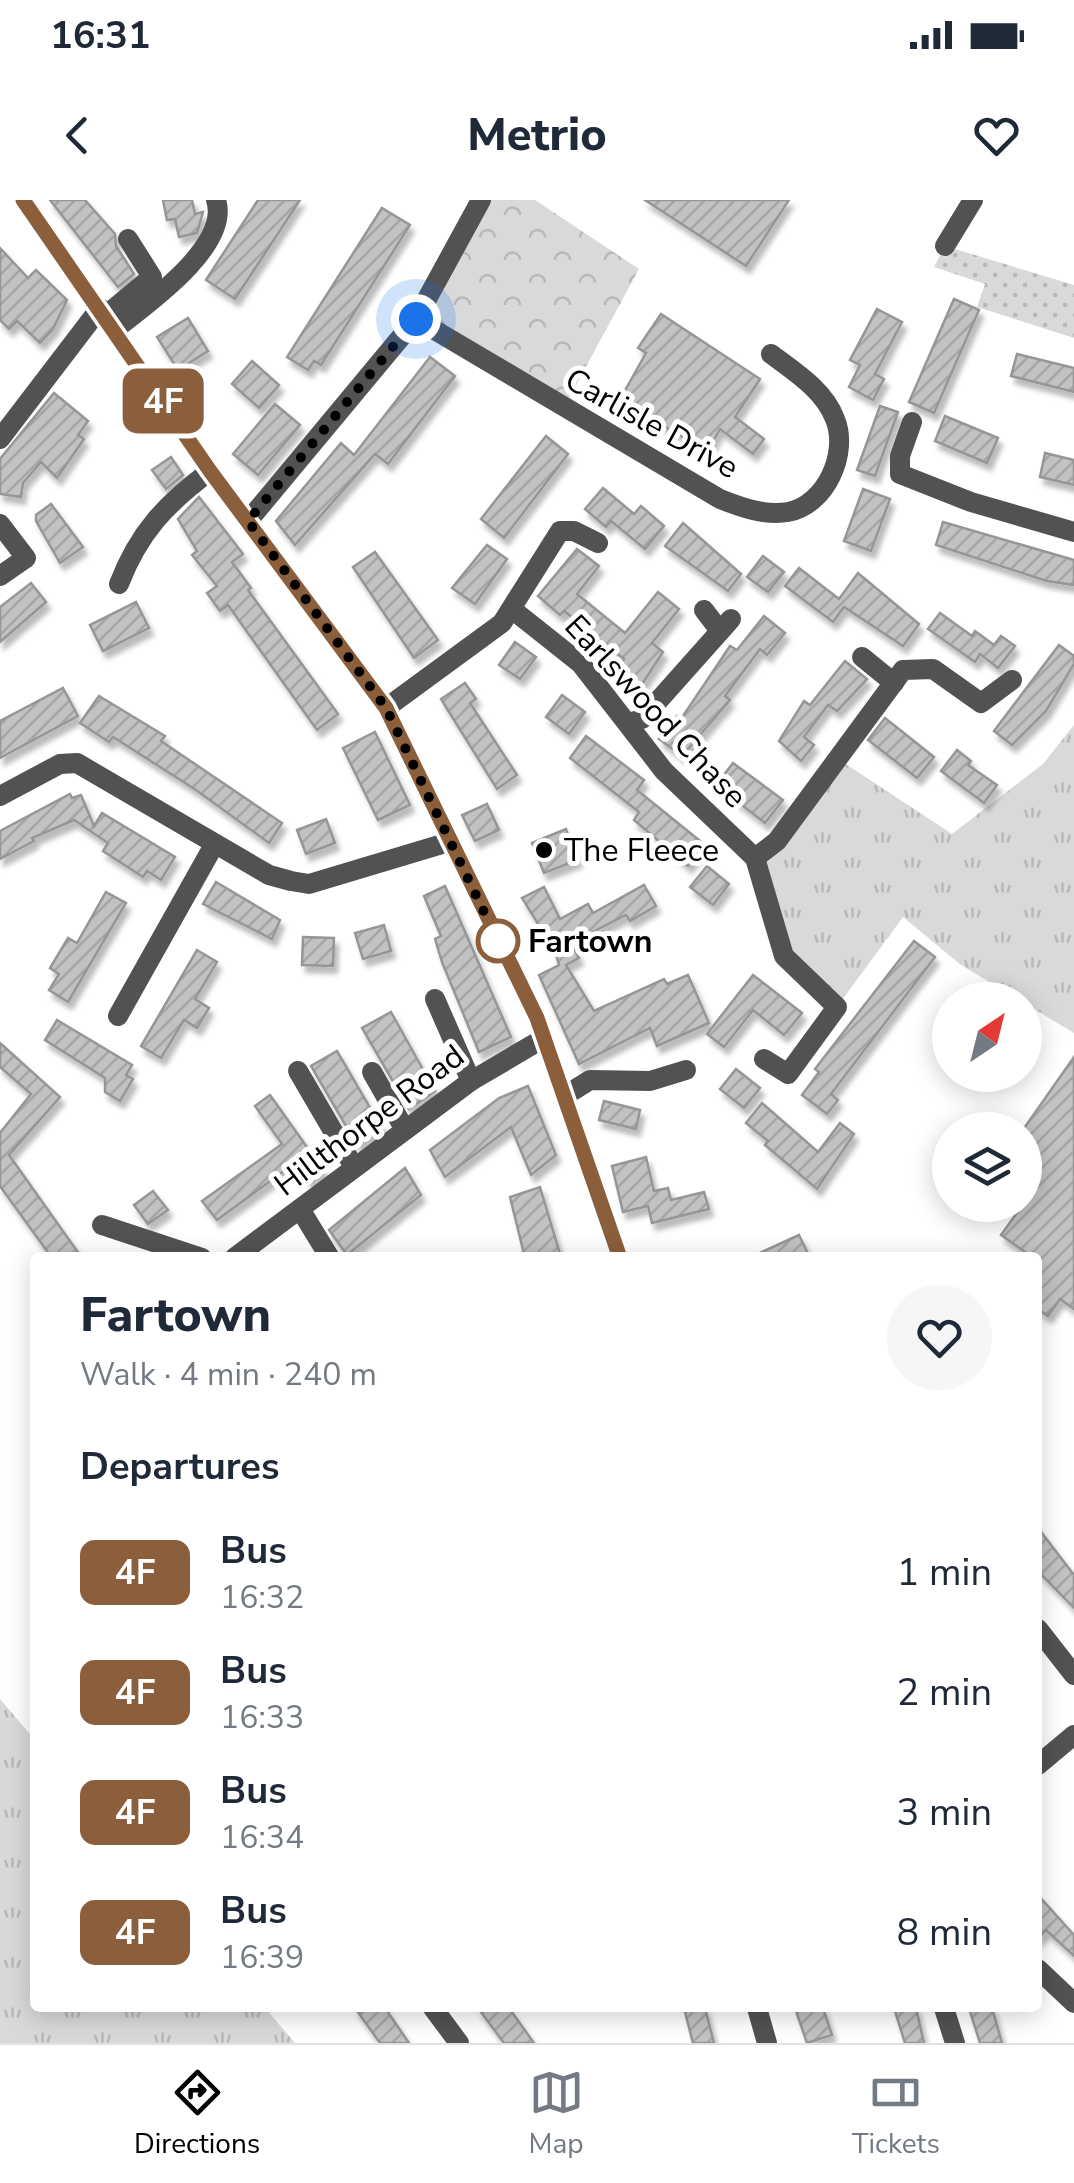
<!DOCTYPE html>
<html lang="en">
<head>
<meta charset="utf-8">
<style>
  body { margin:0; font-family:"Nunito Sans",sans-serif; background:#f6f6f7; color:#1f2937; height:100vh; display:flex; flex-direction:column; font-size:38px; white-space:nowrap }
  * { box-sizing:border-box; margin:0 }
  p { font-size:32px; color:#747a83 }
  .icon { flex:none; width:55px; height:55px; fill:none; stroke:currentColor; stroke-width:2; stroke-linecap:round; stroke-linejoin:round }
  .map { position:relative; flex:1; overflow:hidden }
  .sheet { position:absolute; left:30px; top:1052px; width:1012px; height:760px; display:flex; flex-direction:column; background:#fff; border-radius:10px; box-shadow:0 5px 25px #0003 }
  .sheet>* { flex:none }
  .badge { padding:0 20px; border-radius:15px; font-size:35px; line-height:65px }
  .needle { width:65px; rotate:35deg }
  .controls { position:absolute; left:932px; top:782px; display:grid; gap:20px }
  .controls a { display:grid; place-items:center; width:110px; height:110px; border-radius:50%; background:#fff; box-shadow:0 5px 25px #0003; font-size:50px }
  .you { position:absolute; width:50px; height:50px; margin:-25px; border:8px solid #fff; border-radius:50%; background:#1a73e8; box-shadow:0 0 0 15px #1a73e833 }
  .map>.badge { position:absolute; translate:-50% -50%; box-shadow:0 0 0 5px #fff }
  h2 { padding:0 50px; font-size:38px; line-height:90px }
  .round { display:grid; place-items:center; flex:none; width:105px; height:105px; border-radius:52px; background:#f6f6f7 }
  .overview { display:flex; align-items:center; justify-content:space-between; height:170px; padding:0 50px }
  h1 { font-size:48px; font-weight:800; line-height:75px }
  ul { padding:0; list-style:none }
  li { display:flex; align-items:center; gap:30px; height:120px; padding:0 50px }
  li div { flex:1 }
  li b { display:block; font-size:38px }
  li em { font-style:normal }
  li .badge { min-width:110px; font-weight:700; text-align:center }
  .status { display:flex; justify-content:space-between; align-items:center; height:70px; padding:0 50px; background:#fff; direction:ltr }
  .status svg { height:28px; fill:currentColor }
  header { display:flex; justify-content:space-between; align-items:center; height:130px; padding:0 50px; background:#fff; font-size:45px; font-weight:800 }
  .tab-bar { display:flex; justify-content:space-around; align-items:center; height:140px; border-top:2px solid #e0e1e3; background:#fff; font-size:28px; color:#747a83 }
  .tab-bar a { display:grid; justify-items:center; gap:5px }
  .tab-bar .selected { color:#000 }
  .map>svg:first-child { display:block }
  .grass { fill:url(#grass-dots) }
  .forest { fill:url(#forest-crowns) }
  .park { fill:url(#park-tufts) }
  .building { fill:url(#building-hatch); stroke:#969696; stroke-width:2.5; filter:url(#shadow) }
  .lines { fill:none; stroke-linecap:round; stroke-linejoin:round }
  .minor { stroke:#525252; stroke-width:20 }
  .tertiary { stroke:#525252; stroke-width:20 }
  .line-casing { stroke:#fff; stroke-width:22 }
  .line { stroke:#8b5e3c; stroke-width:15 }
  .walk { stroke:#000; stroke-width:10; stroke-dasharray:0 18 }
  .poi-dot { fill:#000; stroke:#fff; stroke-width:4 }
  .stop-dot { fill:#fff; stroke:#8b5e3c; stroke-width:5 }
  .labels { text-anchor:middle; stroke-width:10; stroke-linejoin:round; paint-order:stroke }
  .street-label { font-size:32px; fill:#000; stroke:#fff }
  .poi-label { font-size:32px; fill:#000; stroke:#fff; text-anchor:start }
  .stop-label { font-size:32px; font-weight:bold; fill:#000; stroke:#fff; text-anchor:start }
</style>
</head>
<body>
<div class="status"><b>16:31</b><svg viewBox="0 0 49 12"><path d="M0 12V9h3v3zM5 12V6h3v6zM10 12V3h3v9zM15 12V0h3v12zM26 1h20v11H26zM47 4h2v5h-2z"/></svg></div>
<header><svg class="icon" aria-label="back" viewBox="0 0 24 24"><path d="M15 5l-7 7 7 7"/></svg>Metrio<svg class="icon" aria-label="heart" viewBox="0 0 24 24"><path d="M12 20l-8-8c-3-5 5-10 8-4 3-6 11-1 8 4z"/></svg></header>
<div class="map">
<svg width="1074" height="1843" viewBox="0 0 1074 1843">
  <defs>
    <pattern id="grass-dots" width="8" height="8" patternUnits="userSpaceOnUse" patternTransform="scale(2.5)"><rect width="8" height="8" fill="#d9d9d9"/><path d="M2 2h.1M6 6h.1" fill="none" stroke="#b8b8b8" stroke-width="1.8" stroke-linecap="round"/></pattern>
    <pattern id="forest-crowns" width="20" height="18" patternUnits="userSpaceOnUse" patternTransform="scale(2.5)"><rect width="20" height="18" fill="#d9d9d9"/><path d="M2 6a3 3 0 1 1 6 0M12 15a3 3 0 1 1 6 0" fill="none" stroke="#b8b8b8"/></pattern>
    <pattern id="park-tufts" width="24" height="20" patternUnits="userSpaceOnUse" patternTransform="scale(2.5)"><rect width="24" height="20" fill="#d9d9d9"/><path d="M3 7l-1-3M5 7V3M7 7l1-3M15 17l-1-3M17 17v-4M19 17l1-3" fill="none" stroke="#b8b8b8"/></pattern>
    <pattern id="building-hatch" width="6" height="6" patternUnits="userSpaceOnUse" patternTransform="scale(2.5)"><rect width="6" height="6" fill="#c2c2c2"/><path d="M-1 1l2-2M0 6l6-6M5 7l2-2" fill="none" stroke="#a5a5a5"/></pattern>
    <filter id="shadow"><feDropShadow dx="4" dy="7" stdDeviation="2.5" flood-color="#0004"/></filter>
  </defs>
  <rect width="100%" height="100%" fill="#fff"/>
  <path class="grass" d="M945 46 1074 85V138L977 107 985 84 934 67Z"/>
  <path class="forest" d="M481 0H535L639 69 563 209 416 119Z"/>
  <g class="park">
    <path d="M1074 525V833L961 765 903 717 837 807 784 756 755 658 838 559 952 634 1043 564Z"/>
    <path d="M0 1499 35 1540V1808H265L295 1843H0Z"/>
  </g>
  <g class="building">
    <path d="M50 0H85L115 34 116 46 134 74 118 87Z"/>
    <path d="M163 0H192L195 14 203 12 197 33 179 37 175 19 167 20Z"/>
    <path d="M258 0H300L235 99 206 80Z"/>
    <path d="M645 0H789L746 66Z"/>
    <path d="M382 8 410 25 321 165 314 161 308 170 287 157Z"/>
    <path d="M0 48 28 78 36 70 67 100 53 129 40 143 17 121 9 129 0 120Z"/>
    <path d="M954 99 979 110 934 213 909 202Z"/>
    <path d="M877 109 902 122 875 174 884 179 873 200 849 187 860 165 850 160Z"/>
    <path d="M661 114 760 179 735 217 764 239 753 254 720 229 708 251 619 201 646 153 638 148Z"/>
    <path d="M188 118 208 151 178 170 157 137Z"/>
    <path d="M1017 154 1074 168V192L1011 176Z"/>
    <path d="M430 157 455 176 388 264 375 254 295 345 276 321 341 243 354 255Z"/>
    <path d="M252 161 279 185 259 208 232 184Z"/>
    <path d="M54 193 88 221 78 235 84 239 57 278 41 262 23 283 21 297 0 294V259Z"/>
    <path d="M275 204 300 225 258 275 233 254Z"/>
    <path d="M880 206 898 212 875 276 857 270Z"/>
    <path d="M945 216 998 238 987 263 935 241Z"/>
    <path d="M546 236 568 254 504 338 481 319Z"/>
    <path d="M1045 253 1074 260V285L1040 277Z"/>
    <path d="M171 257 183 275 166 289 152 270Z"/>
    <path d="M603 288 634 314 641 306 664 326 645 349 611 321 606 327 585 309Z"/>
    <path d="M863 289 890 299 871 351 844 341Z"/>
    <path d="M199 297 243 354 232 362 251 388 248 390 338 514 317 530 228 405 220 411 207 393 217 386 192 355 197 351 178 319Z"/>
    <path d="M51 304 83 347 60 363 36 321V315Z"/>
    <path d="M943 322 1074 360V385L1047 381 936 345Z"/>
    <path d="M683 323 741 374 728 391 665 346Z"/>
    <path d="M487 345 507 359 475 404 452 388Z"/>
    <path d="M577 349 599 366 577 394 625 433 658 392 679 409 652 443 663 452 639 489 615 471 624 459 564 411 560 415 538 396Z"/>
    <path d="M375 352 438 440 414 458 353 367Z"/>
    <path d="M763 356 784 372 768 392 747 377Z"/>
    <path d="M799 368 839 399 858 373 919 424 903 446 844 407 833 422 785 386Z"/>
    <path d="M31 383 46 402 0 442V407Z"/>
    <path d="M136 402 149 428 103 451 90 425Z"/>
    <path d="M940 413 972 436 975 431 994 445 1001 436 1015 446 998 468 980 454 975 462 928 429Z"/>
    <path d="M764 416 785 433 767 455 760 449 725 496 730 500 682 556 659 539 677 516 681 519 730 446 737 450Z"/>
    <path d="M515 442 536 457 520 479 499 465Z"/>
    <path d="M1059 445 1074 456V464L1046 511 1012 545 994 531Z"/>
    <path d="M845 461 867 479 837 511 828 505 804 537 814 545 801 561 779 541 804 501 810 505Z"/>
    <path d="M465 483 476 499 470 503 517 575 497 589 441 499Z"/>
    <path d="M63 488 78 516 0 558V521Z"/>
    <path d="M562 495 585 512 569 534 546 517Z"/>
    <path d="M99 496 165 536 161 541 282 623 269 643 196 590 113 537 109 542 80 523Z"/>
    <path d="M885 518 934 557 917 578 868 540Z"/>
    <path d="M375 532 410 605 378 620 343 548Z"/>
    <path d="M586 536 644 580 637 590 705 645 688 666 634 620 639 612 570 558Z"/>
    <path d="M957 550 971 561 968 565 997 585 984 603 941 571Z"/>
    <path d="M733 563 783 600 765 623 716 585Z"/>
    <path d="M70 594 72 598 81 595 94 626 102 613 175 657 161 680 147 671 143 677 103 651 108 643 74 620 32 638 34 641 0 659V631Z"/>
    <path d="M487 604 499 630 475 641 462 615Z"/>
    <path d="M326 619 335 643 306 654 297 630Z"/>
    <path d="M566 629 578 660 544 673 532 643Z"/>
    <path d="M707 666 729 684 713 705 690 687Z"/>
    <path d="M216 682 280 720 272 739 203 704Z"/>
    <path d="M644 685 656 706 630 721 626 715 571 743 579 758 566 765 594 811 664 779 667 784 688 775 709 823 657 846 650 828 579 864 539 775 559 765 555 751 522 698 544 687 560 719 588 704 593 713Z"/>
    <path d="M445 686 511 837 479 852 442 762 435 739 441 736 424 696Z"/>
    <path d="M106 692 126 703 68 802 49 790 59 774 50 768 68 738 77 743Z"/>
    <path d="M384 725 391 751 363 759 355 733Z"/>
    <path d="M303 737 334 738 333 766 302 765Z"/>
    <path d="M914 741 935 757 831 894 838 900 827 914 802 895 819 872 815 869Z"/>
    <path d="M197 750 217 762 195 799 209 808 197 828 184 820 161 858 141 846Z"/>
    <path d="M753 775 802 813 784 835 753 810 724 847 707 834Z"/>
    <path d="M391 812 435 891 409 909 362 828Z"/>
    <path d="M57 820 132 865 126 875 133 879 120 901 105 892V878L45 840Z"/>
    <path d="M0 843 60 897 9 955 82 1058H52L0 986V933L31 894 0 867Z"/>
    <path d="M337 851 383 930 357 945 311 866Z"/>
    <path d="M1074 857V1109L1060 1099 1048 1116 1038 1109V1058H1020L1025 1052 1001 1035 1039 982 1025 973V927Z"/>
    <path d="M736 869 760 888 744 908 720 889Z"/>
    <path d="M528 886 556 955 531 975 511 927 445 977 430 950 499 898Z"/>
    <path d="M270 895 324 971 309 982 295 963 217 1020 202 1001 282 944 255 906Z"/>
    <path d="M604 901 640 910 636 929 599 920Z"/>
    <path d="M762 903 818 952 840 923 854 934 817 989 765 945 768 941 746 923Z"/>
    <path d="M646 957 654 991 668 988 671 1000 704 992 709 1009 652 1023 648 1006 623 1012 612 966Z"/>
    <path d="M405 968 421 995 347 1055 329 1030Z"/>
    <path d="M540 987 560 1054 525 1058 510 997Z"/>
    <path d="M153 991 168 1010 148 1024 134 1005Z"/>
    <path d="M799 1035 810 1058H749Z"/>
    <path d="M1038 1328 1074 1375V1408L1038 1371Z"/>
    <path d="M1038 1695 1074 1735V1756L1046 1730 1038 1739Z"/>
    <path d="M355 1808H385L409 1843H380Z"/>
    <path d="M478 1808H509L534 1843H504Z"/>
    <path d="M684 1808H705L714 1843H693Z"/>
    <path d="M795 1808H823L832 1835 807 1843Z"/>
    <path d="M894 1808H916L924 1843H905Z"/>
    <path d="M969 1808H992L1002 1843H980Z"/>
  </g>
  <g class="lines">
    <g class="minor">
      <path d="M945 46 973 0"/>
      <path d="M105 116 152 77 128 39"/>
      <path d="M416 119 720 299C740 307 765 316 788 312 826 305 849 253 835 219 824 190 795 172 771 154"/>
      <path d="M114 130C146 105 231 46 216 0"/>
      <path d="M912 222 900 256V274L971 302 1074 332"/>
      <path d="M0 239 100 108"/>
      <path d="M248 321 416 119 481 0"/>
      <path d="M0 324 26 358 0 376"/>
      <path d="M119 384C139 332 166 304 210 271"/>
      <path d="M513 410 581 464 664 571 755 658 784 756 837 807 788 874 764 859"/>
      <path d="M704 410 720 431"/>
      <path d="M862 457 894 483"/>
      <path d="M386 508 502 423 560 331H574L598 343"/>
      <path d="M628 523 642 519 731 419"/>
      <path d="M0 596 60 564 77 563 269 675 291 681 309 684 449 642"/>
      <path d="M755 658 777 641 903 470 933 469 981 503 1012 480"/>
      <path d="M435 799 471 881"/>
      <path d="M118 816 214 645"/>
      <path d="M298 871 354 967"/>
      <path d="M372 872 405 930"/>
      <path d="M566 895 590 880 650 881 686 870"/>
      <path d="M300 1009 330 1058"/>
      <path d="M102 1025 202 1058"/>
      <path d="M234 1058 471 881 544 838"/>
      <path d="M1038 1429 1074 1475"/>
      <path d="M1038 1565 1074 1535"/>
      <path d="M1038 1769 1074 1803"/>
      <path d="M433 1808 459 1843"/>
      <path d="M944 1808 955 1843"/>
    </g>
    <g class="tertiary">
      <path d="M23 0 210 271 386 508 537 818 620 1058"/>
      <path d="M757 1808 767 1843"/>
    </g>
  </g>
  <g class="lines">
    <defs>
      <path id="line" d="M23 0 210 271 386 508 537 818 620 1058"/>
    </defs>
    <use href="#line" class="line-casing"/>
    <use href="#line" class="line"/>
    <path class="walk" d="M416 119 248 321 386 508 498 741"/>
  </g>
  <circle class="poi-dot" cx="544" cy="650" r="10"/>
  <circle class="stop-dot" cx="498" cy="741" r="20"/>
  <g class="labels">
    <g class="street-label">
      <text transform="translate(652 223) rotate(29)" y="11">Carlisle Drive</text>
      <text transform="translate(656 511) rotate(47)" y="11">Earlswood Chase</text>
      <text transform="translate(369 920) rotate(-37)" y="11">Hillthorpe Road</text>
    </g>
    <g class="poi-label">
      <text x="564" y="661">The Fleece</text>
    </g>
    <g class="stop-label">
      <text x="528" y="752">Fartown</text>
    </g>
  </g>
</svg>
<div class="controls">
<a><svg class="needle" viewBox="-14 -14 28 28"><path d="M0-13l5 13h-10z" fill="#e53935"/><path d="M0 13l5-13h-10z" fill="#747a83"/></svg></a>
<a><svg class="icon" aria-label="layers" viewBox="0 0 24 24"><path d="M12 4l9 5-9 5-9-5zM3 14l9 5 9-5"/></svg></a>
</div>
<div class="you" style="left:416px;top:119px"></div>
<b class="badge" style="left:163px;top:201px;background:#8b5e3c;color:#fff">4F</b>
<section class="sheet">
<div class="overview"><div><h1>Fartown</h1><p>Walk · 4 min · 240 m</p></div><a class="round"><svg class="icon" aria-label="heart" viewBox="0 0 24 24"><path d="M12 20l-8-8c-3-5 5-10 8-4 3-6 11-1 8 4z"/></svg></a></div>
<h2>Departures</h2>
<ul>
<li><span class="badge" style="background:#8b5e3c;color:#fff">4F</span><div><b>Bus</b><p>16:32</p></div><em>1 min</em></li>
<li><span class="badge" style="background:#8b5e3c;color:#fff">4F</span><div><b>Bus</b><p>16:33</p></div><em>2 min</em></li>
<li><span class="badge" style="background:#8b5e3c;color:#fff">4F</span><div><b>Bus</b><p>16:34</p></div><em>3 min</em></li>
<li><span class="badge" style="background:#8b5e3c;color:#fff">4F</span><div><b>Bus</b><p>16:39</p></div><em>8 min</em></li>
</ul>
</section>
</div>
<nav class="tab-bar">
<a class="selected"><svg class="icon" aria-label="directions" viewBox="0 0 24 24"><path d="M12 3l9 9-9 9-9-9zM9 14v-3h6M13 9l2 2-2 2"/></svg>Directions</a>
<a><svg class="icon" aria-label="map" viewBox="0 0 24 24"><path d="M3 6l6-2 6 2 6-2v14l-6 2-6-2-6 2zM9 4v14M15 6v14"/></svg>Map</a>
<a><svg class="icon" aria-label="tickets" viewBox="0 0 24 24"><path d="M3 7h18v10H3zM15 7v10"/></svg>Tickets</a>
</nav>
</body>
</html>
